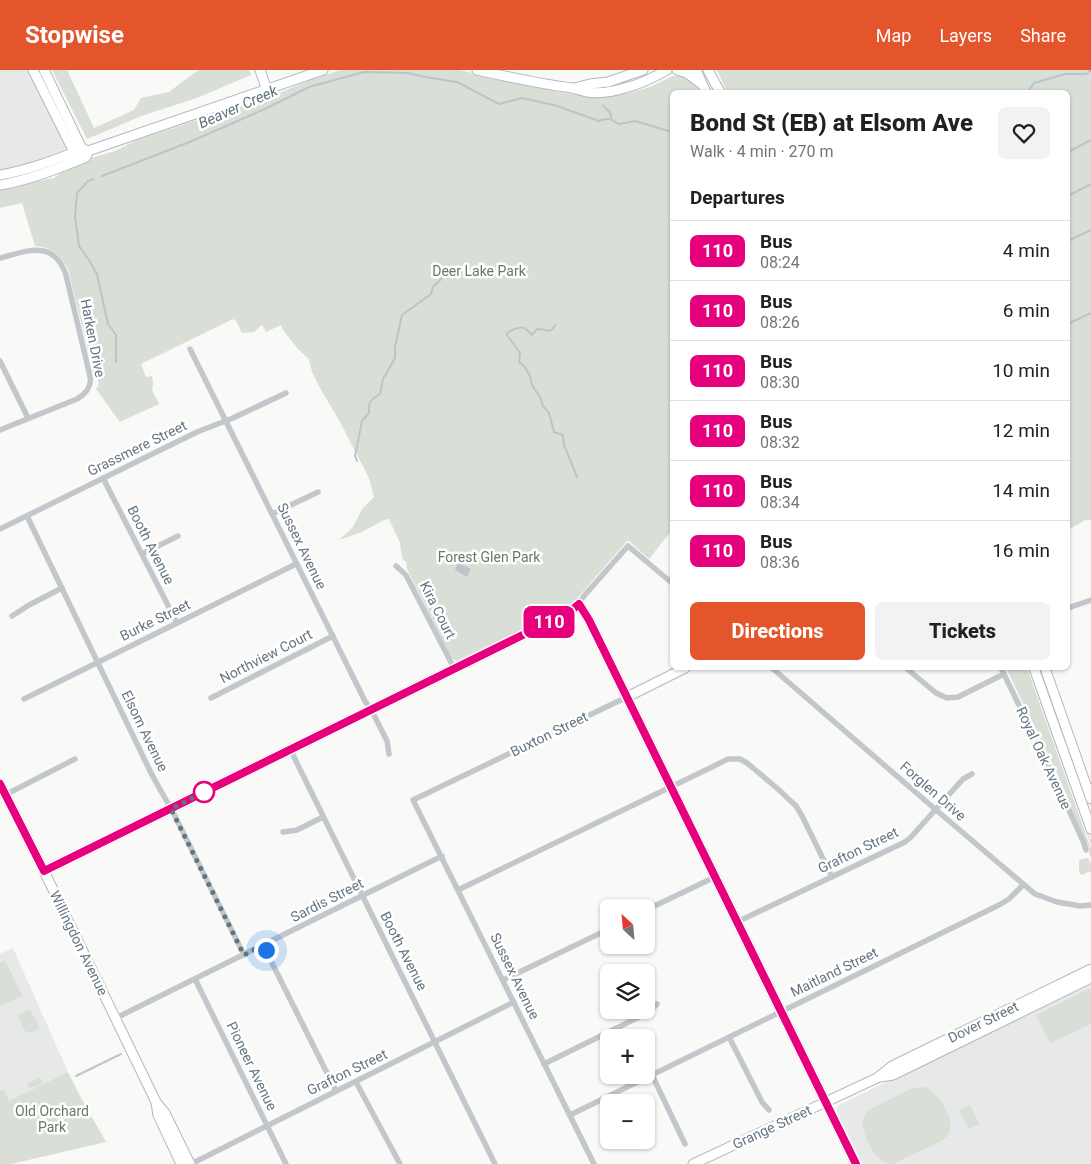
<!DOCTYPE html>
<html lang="en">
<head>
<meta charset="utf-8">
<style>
  body { margin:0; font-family:Roboto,sans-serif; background:#f2f2f2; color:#202124; height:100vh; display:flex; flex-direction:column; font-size:19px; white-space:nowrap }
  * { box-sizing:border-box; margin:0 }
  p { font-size:16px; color:#757577 }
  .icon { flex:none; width:28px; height:28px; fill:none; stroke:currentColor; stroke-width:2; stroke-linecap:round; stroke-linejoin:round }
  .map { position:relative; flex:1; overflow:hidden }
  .panel { position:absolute; left:670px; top:20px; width:400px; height:580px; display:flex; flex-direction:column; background:#fff; border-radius:8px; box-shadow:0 1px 4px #0004 }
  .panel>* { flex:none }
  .badge { padding:0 10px; border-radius:8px; font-size:18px; line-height:32px }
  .needle { width:32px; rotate:334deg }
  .tools { position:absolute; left:600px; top:829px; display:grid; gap:10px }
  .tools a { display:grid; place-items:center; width:55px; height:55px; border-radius:8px; background:#fff; box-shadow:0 1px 4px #0004; font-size:25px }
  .you { position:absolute; width:25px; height:25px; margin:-12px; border:4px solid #fff; border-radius:50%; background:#1a73e8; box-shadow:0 0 0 8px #1a73e833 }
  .map>.badge { position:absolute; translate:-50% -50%; box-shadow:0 0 0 2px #fff }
  h2 { padding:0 20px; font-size:19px; line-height:45px }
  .round { display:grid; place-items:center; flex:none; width:52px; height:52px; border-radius:8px; background:#f2f2f2 }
  .summary { display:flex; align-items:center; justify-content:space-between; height:85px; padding:0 20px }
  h1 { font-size:24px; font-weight:800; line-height:38px }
  .button { display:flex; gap:10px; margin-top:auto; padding:10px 20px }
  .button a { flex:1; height:58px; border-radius:8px; background:#e5552b; color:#fff; font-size:20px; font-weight:800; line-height:58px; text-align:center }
  .button a+a { background:#f2f2f2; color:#202124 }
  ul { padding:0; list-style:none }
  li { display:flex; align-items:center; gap:15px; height:60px; padding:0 20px; border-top:1px solid #e0e0e0 }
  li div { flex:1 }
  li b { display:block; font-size:19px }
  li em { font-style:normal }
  li .badge { min-width:55px; font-weight:700; text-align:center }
  header { display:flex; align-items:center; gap:30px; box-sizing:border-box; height:70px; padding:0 25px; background:#e5552b; color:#fff }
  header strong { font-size:24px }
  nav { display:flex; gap:28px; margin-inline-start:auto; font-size:18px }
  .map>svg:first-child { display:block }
  .built { fill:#e7e8e8 }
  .green { fill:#d9ded6 }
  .water { fill:#bac6ca }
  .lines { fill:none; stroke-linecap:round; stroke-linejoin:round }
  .stream { stroke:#bac6ca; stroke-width:2 }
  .secondary-casing { stroke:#b2b9be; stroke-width:11 }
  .street { stroke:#c2c7cb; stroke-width:5.5 }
  .secondary { stroke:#fff; stroke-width:9 }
  .line-casing { stroke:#fff; stroke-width:11 }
  .line { stroke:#e6007e; stroke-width:8 }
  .walk { stroke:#647582; stroke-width:5; stroke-dasharray:0 9 }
  .stop-dot { fill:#fff; stroke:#e6007e; stroke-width:2.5 }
  .labels { text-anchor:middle; stroke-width:5; stroke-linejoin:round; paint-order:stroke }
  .park-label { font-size:14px; fill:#677a63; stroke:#fff }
  .street-label { font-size:14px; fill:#647582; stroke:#fff }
  .water-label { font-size:15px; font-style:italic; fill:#5f747c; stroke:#fff }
</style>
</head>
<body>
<header>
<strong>Stopwise</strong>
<nav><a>Map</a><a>Layers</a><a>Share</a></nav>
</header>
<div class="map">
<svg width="1091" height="1094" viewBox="0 0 1091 1094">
  <rect width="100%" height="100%" fill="#f9f9f7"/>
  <g class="built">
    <path d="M0 0H29L66 74V78L63 83 44 91 0 102Z"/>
    <path d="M13 878 68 1002 0 1036V884Z"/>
    <path d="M1091 912V1094H863L837 1041V1037L839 1035Z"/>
  </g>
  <g class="green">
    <path d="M52 0H67L94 58 134 40 141 28 169 22 194 3 200 0H249L251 5 197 28 144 45 87 69Z"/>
    <path d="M341 0H460L527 16 577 25 590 26 629 23 650 17 673 6 682 5 694 12 700 22H672V460L649 489 629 471H627L574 532 564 539 456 591 452 588 407 499 406 492 402 488 400 473 389 449 384 450 362 462 339 470 353 457 362 439 374 427 369 408 339 350 320 318 312 302 309 289 299 280 283 260 281 255 266 262 262 255 254 262 242 263 236 251 233 249 141 294 146 307 152 306 153 315 152 320 159 334 120 352C112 342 105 330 96 319 102 312 96 308 93 301L68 199C61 186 50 176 35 176L22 133 0 138V118L54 108 64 101 91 88 115 81 137 70 279 23 313 9Z"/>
    <path d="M717 0H1091V450H1085L1068 460V22H727Z"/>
    <path d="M1006 598H1027L1091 779V788L1089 783V778L1069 733 1057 703Z"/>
    <path d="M1028 598H1030L1091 771V775Z"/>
    <path d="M1088 788 1091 794V801L1081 805 1079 801V791L1081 789Z"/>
    <path d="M5 890 22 926 0 936V892Z"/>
    <path d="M1091 918V954L1050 973 1036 945Z"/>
    <path d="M30 939 39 957 38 959 30 963 25 961 18 947V945Z"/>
    <path d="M68 1002 80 1026 106 1072 11 1094H0V1021L4 1020 9 1031Z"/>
    <path d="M40 1007 43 1013 29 1019 27 1013Z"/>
    <path d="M924 1017C937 1020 954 1048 950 1060 949 1066 944 1069 939 1072L893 1094C879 1093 873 1082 867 1070 863 1059 859 1049 869 1040L913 1018Z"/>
    <path d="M970 1035 979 1054 969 1059 959 1040Z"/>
  </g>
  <path class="water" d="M458 493 471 499 467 507 455 500Z"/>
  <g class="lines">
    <g class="stream">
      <path d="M1028 22 1034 13 1065 4H1087L1089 1H1091"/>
      <path d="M603 35 607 40 609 41 611 45V49"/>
      <path d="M1068 82 1091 70"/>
      <path d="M102 106 192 71 267 38 309 17 364 2 408 3 425 7 457 12 499 34 522 28 554 35 599 51C607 47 611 49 619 54L635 51 672 62"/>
      <path d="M94 109 88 111 77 123 75 146 79 176 89 190 97 204 108 254 116 265V292"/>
      <path d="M1068 126 1091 114"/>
      <path d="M1068 171 1091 160"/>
      <path d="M1068 254 1091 243"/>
      <path d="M555 255C551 265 546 259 537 259L532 265C530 263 528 261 526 259 521 255 512 260 507 263V265L520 283 519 292 525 297 530 306 532 315 540 327 543 336 549 343 554 362 563 365 564 375 577 407"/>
      <path d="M357 391 355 386 362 351 369 343C368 331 371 330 380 324L383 309 395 288V277L402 245 431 224 433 217 448 202"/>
      <path d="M76 1006 121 984"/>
    </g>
    <defs>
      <g id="secondary">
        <path d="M33 0 78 90"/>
        <path d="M44 0 84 83"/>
        <path d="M260 0 267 20"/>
        <path d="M477 0C509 7 539 14 572 18 577 19 582 21 587 22 600 24 616 21 628 17 642 14 654 7 667 0"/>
        <path d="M677 0 687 3 702 14"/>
        <path d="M696 0 706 22"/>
        <path d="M708 0 720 22"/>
        <path d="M574 18 590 14 608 12 643 0"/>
        <path d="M0 105C29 100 55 90 83 79L88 81 323 0"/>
        <path d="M0 115C30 110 58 99 86 87L88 81"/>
        <path d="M1034 598 1091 759"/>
        <path d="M1045 598 1091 729"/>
        <path d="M627 627 685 598"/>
        <path d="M0 714 44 801 156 1032 165 1043 190 1094"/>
        <path d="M44 801 541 556 572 540 579 534 589 550 856 1094"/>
        <path d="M880 1007 893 1005 1091 908"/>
        <path d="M156 1033 158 1045 181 1094"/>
        <path d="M693 1094 877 1008 892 996 1091 899"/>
      </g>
    </defs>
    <use href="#secondary" class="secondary-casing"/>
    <g class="street">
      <path d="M0 188C27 181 54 169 66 205L90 306C92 316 86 324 77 329L0 360"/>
      <path d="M190 279 365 631 374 645 387 671 389 684"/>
      <path d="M0 291 28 348"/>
      <path d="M103 408 177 553"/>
      <path d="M272 444 318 422"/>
      <path d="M27 446 152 705 175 746 244 885"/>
      <path d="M0 459 197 362 233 348 286 323"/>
      <path d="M142 484 178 466"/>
      <path d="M396 496 406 505 454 598"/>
      <path d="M579 534 584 526 628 476 672 513"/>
      <path d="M1068 538 1091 530"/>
      <path d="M12 546 29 535 62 518"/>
      <path d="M772 598 935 739 1035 824 1057 832 1080 836 1091 835"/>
      <path d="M906 598 936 623 947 628 958 627 1004 604"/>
      <path d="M1001 598 1053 705 1084 773 1086 780"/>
      <path d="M211 628 333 566"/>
      <path d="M24 629 296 494"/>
      <path d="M290 679 495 1094"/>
      <path d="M5 725 75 689"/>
      <path d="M283 762 297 760 323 747"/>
      <path d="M458 820 712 697 728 689H740L747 693 778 719 796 736 802 746 832 807"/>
      <path d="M646 840 715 807"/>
      <path d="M737 852 905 772 911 767 963 709 972 704"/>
      <path d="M263 875 336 1021"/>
      <path d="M195 909 286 1094"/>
      <path d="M503 910 609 859"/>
      <path d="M116 948 442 786"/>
      <path d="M729 967 762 1032 769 1040"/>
      <path d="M544 994 649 942 657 934"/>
      <path d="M652 1005 685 1074"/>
      <path d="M356 1012 400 1094"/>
      <path d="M570 1045 999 835 1009 829 1023 815"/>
      <path d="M191 1094 514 932"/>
      <path d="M594 1094 413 730 627 627"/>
    </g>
    <use href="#secondary" class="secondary"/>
  </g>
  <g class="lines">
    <defs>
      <path id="line" d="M0 714 44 801 541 556 572 540 579 534 589 550 856 1094"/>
    </defs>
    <use href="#line" class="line-casing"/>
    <use href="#line" class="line"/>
    <path class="walk" d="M204 722 210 719 171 739 244 885 263 875 266 880"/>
  </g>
  <circle class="stop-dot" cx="204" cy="722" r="10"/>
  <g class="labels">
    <g class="park-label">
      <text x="479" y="206">Deer Lake Park</text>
      <text x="489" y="492">Forest Glen Park</text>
      <text x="52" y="1046">Old Orchard<tspan x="52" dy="16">Park</tspan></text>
    </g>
    <g class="street-label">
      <text transform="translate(93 268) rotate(79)" y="5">Harken Drive</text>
      <text transform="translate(137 378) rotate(-26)" y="5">Grassmere Street</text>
      <text transform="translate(151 475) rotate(63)" y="5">Booth Avenue</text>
      <text transform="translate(302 476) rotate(64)" y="5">Sussex Avenue</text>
      <text transform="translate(438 540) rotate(63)" y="5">Kira Court</text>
      <text transform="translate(155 550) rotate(-26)" y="5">Burke Street</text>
      <text transform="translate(266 586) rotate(-27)" y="5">Northview Court</text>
      <text transform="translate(145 661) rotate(64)" y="5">Elsom Avenue</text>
      <text transform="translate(549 664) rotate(-26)" y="5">Buxton Street</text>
      <text transform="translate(1044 688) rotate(65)" y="5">Royal Oak Avenue</text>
      <text transform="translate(933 721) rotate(41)" y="5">Forglen Drive</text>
      <text transform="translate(858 780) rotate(-26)" y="5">Grafton Street</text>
      <text transform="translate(327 830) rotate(-27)" y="5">Sardis Street</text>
      <text transform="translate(79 873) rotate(64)" y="5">Willingdon Avenue</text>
      <text transform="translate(404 881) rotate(63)" y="5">Booth Avenue</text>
      <text transform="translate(834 902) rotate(-26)" y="5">Maitland Street</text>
      <text transform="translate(515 906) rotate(64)" y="5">Sussex Avenue</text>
      <text transform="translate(983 952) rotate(-26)" y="5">Dover Street</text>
      <text transform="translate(252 996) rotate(64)" y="5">Pioneer Avenue</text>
      <text transform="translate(347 1002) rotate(-26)" y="5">Grafton Street</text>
      <text transform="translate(772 1057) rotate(-25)" y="5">Grange Street</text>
    </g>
    <g class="water-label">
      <text transform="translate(238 37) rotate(-24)" y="5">Beaver Creek</text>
    </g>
  </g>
</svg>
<div class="tools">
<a><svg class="needle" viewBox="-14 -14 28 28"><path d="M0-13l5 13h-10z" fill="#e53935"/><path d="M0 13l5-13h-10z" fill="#757577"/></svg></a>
<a><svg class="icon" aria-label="layers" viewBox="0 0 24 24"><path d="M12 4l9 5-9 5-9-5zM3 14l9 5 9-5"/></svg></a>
<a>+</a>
<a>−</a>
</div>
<div class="you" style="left:266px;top:880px"></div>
<b class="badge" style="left:549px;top:552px;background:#e6007e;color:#fff">110</b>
<section class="panel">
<div class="summary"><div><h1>Bond St (EB) at Elsom Ave</h1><p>Walk · 4 min · 270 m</p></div><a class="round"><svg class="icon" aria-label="heart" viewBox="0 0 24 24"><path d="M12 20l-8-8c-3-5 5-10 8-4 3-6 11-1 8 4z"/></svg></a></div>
<h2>Departures</h2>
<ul>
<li><span class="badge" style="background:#e6007e;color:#fff">110</span><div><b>Bus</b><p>08:24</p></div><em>4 min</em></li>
<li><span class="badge" style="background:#e6007e;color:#fff">110</span><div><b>Bus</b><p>08:26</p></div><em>6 min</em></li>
<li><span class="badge" style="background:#e6007e;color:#fff">110</span><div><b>Bus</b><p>08:30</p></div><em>10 min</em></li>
<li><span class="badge" style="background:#e6007e;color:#fff">110</span><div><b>Bus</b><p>08:32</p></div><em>12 min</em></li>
<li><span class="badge" style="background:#e6007e;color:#fff">110</span><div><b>Bus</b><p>08:34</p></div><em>14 min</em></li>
<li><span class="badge" style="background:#e6007e;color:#fff">110</span><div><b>Bus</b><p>08:36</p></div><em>16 min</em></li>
</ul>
<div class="button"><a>Directions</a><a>Tickets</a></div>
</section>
</div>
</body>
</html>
